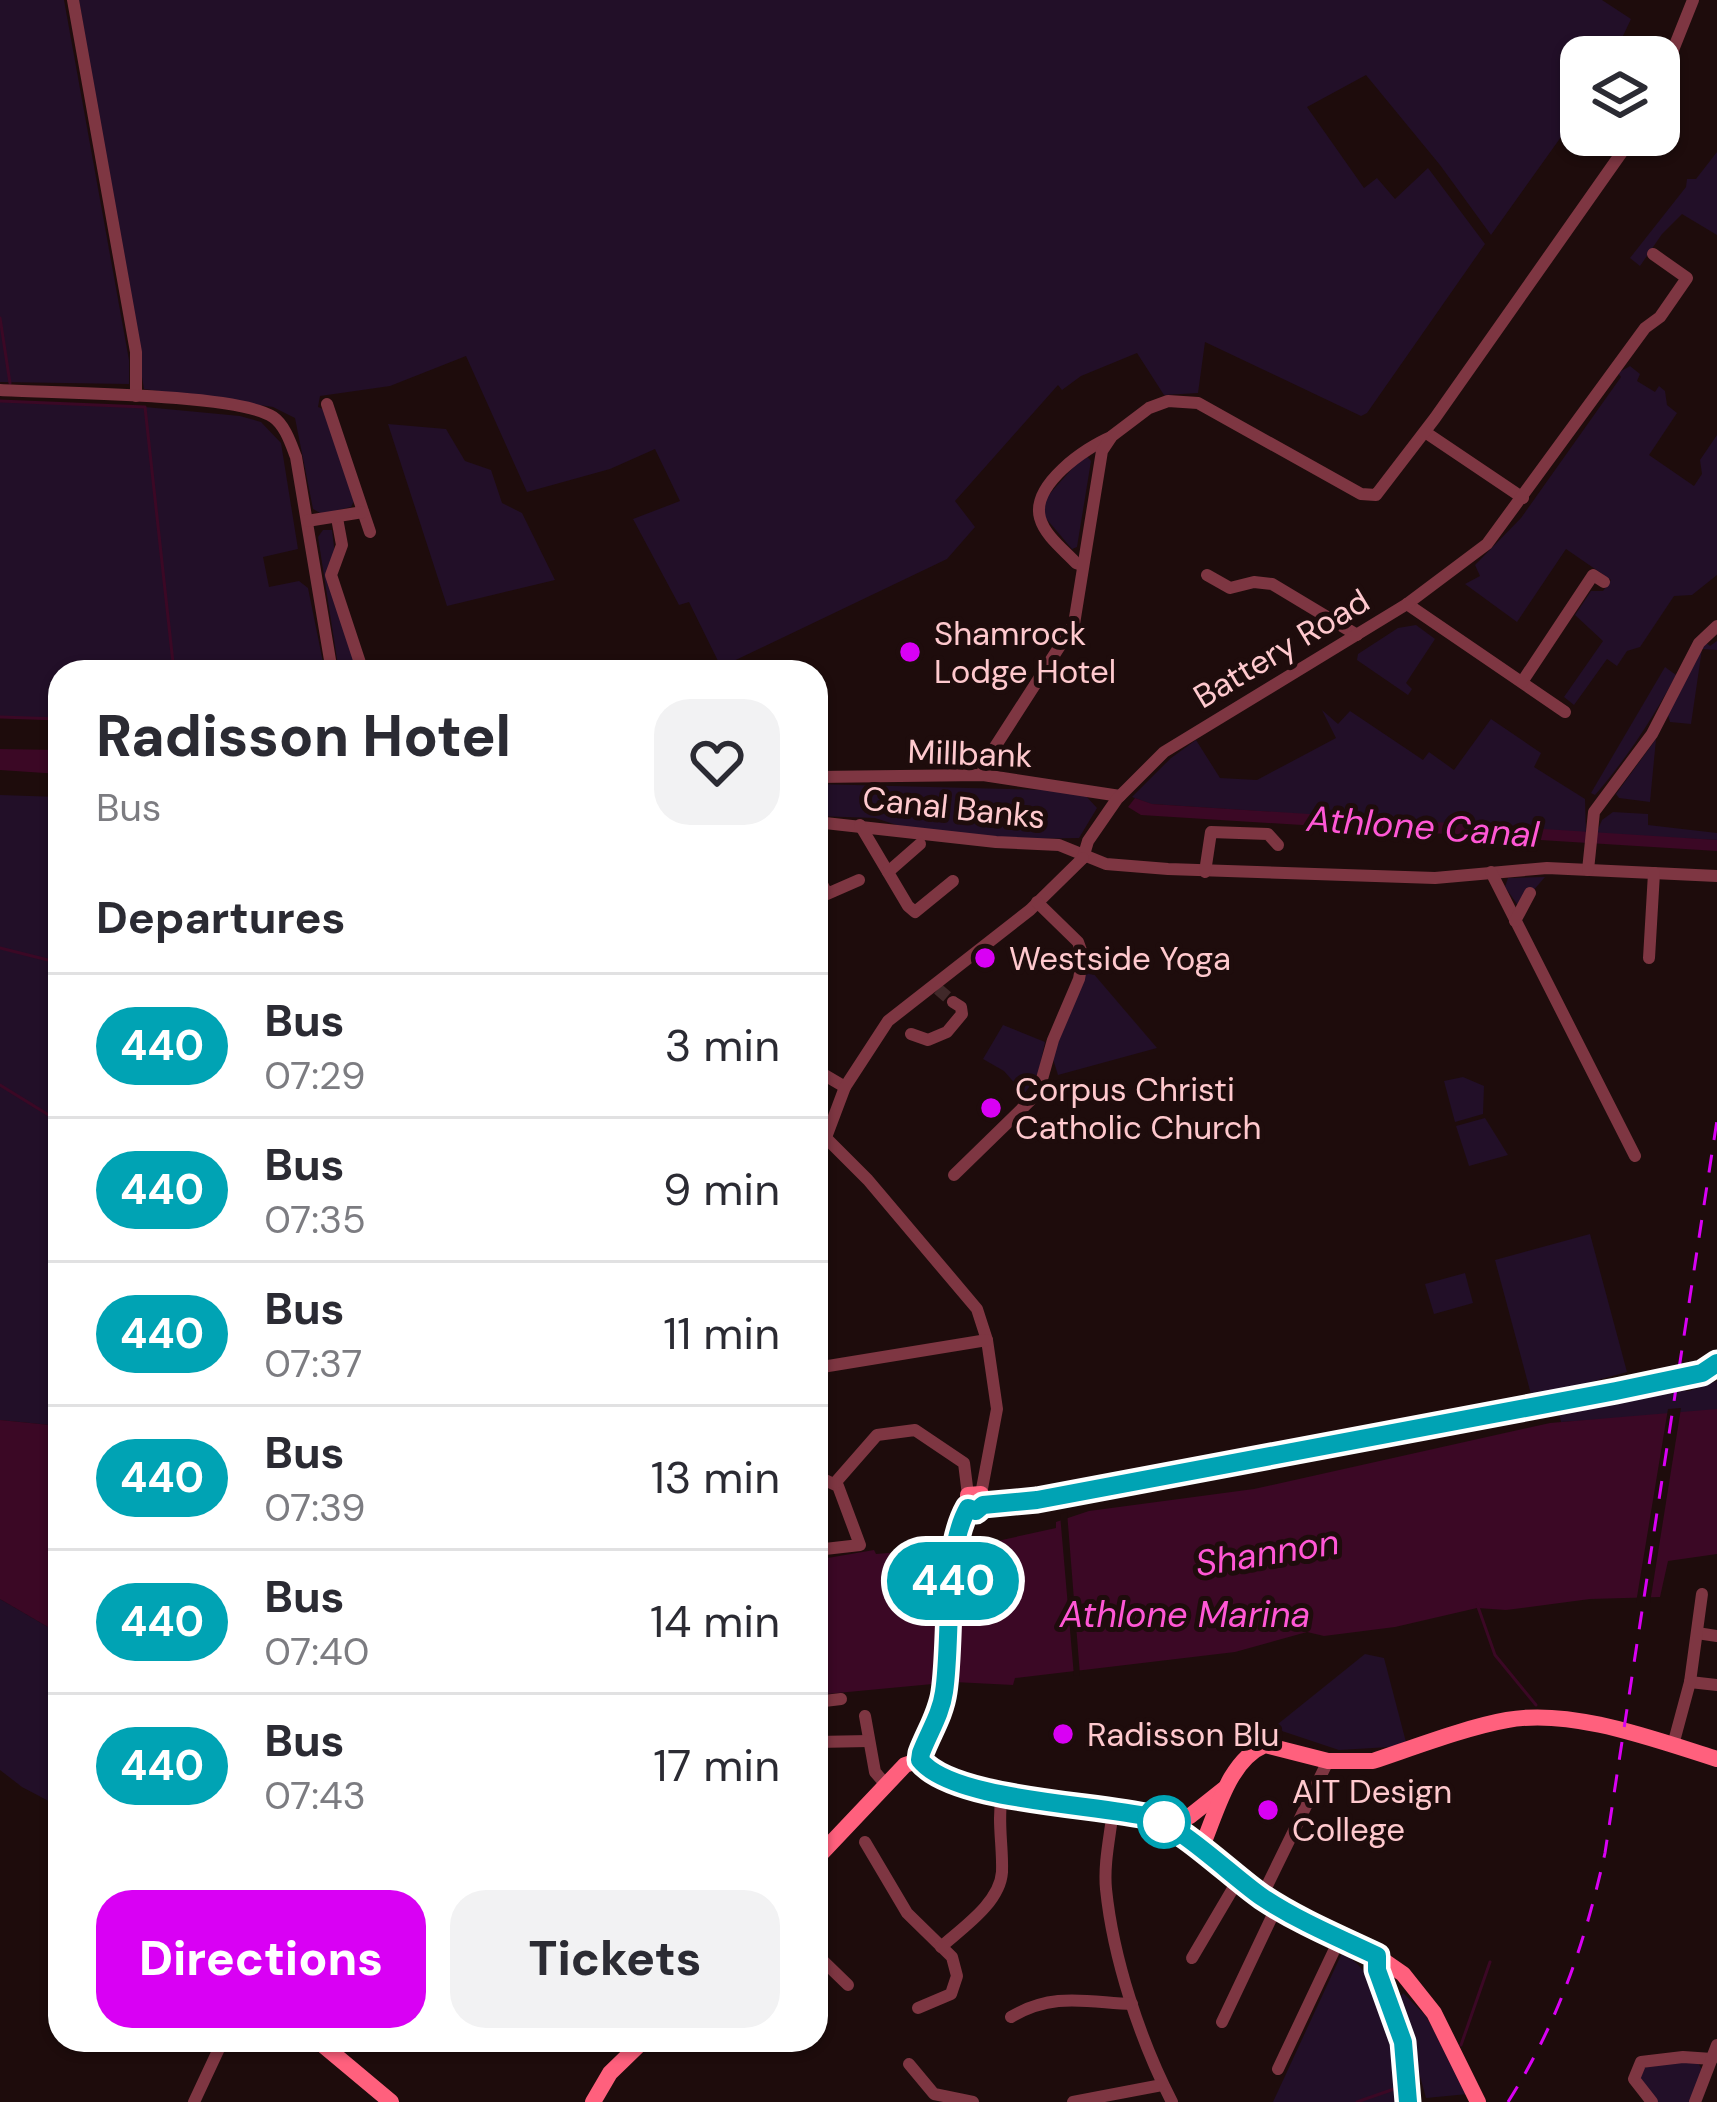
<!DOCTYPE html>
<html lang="en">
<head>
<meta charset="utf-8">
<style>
  body { margin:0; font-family:"DM Sans",sans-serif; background:#f2f2f3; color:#2b2b33; height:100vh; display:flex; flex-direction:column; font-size:45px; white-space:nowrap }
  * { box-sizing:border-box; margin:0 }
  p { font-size:39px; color:#7c7c81 }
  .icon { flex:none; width:66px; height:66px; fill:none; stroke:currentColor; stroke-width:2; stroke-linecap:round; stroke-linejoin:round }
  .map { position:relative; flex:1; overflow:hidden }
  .side { position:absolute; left:48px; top:660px; width:780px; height:1392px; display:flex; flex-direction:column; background:#fff; border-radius:36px; box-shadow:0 3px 9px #0004 }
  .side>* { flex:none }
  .badge { padding:0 24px; border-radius:39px; font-size:42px; line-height:78px }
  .fabs { position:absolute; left:1560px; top:36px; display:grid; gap:24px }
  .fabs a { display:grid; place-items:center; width:120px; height:120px; border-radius:24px; background:#fff; box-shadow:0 3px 9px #0004; font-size:60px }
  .map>.badge { position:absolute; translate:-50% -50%; box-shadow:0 0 0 6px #fff }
  h2 { padding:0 48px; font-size:45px; line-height:108px }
  .round { display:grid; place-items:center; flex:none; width:126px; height:126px; border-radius:36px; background:#f2f2f3 }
  .headline { display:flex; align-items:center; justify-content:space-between; height:204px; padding:0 48px }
  h1 { font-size:57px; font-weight:800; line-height:90px }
  .cta { display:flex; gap:24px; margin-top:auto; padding:24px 48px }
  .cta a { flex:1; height:138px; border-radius:36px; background:#d900f4; color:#fff; font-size:48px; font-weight:800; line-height:138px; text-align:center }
  .cta a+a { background:#f2f2f3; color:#2b2b33 }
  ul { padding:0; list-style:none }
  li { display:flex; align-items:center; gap:36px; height:144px; padding:0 48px; border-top:3px solid #e1e1e2 }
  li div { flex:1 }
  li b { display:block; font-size:45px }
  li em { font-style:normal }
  li .badge { min-width:132px; font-weight:700; text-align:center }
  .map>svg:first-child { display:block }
  .green { fill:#220f28 }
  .water { fill:#3b0825 }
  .pier { fill:#1e0c0c }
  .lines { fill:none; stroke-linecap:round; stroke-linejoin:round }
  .stream { stroke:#3b0825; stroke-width:3 }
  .street-tunnel { stroke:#402829; stroke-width:12; stroke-dasharray:12 6; stroke-linecap:butt }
  .street { stroke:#7e3642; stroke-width:12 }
  .secondary { stroke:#ff607d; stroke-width:16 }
  .rail { stroke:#d900f4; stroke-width:3; stroke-dasharray:18 15; stroke-linecap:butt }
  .line-casing { stroke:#fff; stroke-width:27 }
  .line { stroke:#00a3b4; stroke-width:18 }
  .poi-dot { fill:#d900f4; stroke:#1e0c0c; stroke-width:4.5 }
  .stop-dot { fill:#fff; stroke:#00a3b4; stroke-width:6 }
  .labels { text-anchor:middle; stroke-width:10; stroke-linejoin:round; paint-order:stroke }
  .poi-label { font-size:33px; fill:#ffc9ce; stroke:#1e0c0c; text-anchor:start }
  .street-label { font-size:33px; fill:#ffc9ce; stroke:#1e0c0c }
  .water-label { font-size:36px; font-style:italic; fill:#ff57d5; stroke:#1e0c0c }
</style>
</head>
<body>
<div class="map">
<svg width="1717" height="2102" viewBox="0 0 1717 2102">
  <rect width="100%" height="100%" fill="#1e0c0c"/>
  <g class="green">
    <path d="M0 0H64L129 360V384L0 382Z"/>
    <path d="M79 0H1602L1631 19 1613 57H1581V109L1491 235 1440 165 1366 75 1307 107 1364 188 1377 178 1395 199 1428 168 1485 244 1367 413 1361 416 1205 342 1198 393 1164 395 1137 353 1081 376 1062 390 1058 385 955 501 975 527 947 559 721 667 689 602 679 605 633 519 680 501 655 449 610 469 527 492 466 356 390 386 320 396 318 407 323 409 354 501 351 507 322 514 313 509 295 418 273 407 144 389Z"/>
    <path d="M1717 152V235L1682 214 1662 234 1640 266 1630 258 1686 187 1687 179H1696Z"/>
    <path d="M1630 366 1640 374 1637 381 1655 392 1659 386 1665 391 1667 405 1677 413 1649 455 1694 486 1702 474 1700 460 1717 435V575L1692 595 1674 596 1640 647 1627 651 1617 666 1607 659 1574 705 1564 697 1603 641 1575 615 1591 591H1603L1611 580 1566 549 1517 622 1465 584 1480 576 1475 565 1521 518 1621 377 1618 373Z"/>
    <path d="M0 401 145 407 240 416 261 422 281 443 298 549 263 557 269 587 299 581 308 588 325 672H60V719L0 717Z"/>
    <path d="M388 424 446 429 465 461 491 470 502 503 522 513 555 580 447 606Z"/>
    <path d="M1085 454 1091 461 1077 547 1072 549 1044 516 1046 498Z"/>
    <path d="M323 530H332L335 555 328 566 357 672H339L318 537Z"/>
    <path d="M1416 625 1435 639 1406 683 1412 689 1408 695 1357 660 1358 654 1398 628Z"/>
    <path d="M1717 641V650L1702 649 1691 724 1670 722 1668 715 1701 646 1705 642 1710 646Z"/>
    <path d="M1665 667 1676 675C1653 718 1627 758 1595 795L1591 793Z"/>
    <path d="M1322 710 1338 724 1350 711 1423 760 1429 752 1454 770 1491 719 1541 753 1534 767 1585 799 1586 833 1151 804 1132 797 1171 758 1196 740 1220 778 1257 780 1336 738Z"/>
    <path d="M1656 739 1650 802 1619 798 1616 794Z"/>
    <path d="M816 784 1046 790 1086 796 1097 808 1079 838 1013 839 906 828 875 818 816 816Z"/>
    <path d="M0 795 60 797V1426L0 1420Z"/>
    <path d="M1613 812 1648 814V825L1717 833V840L1596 834 1602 820Z"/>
    <path d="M1545 877 1519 907 1505 887 1508 878Z"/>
    <path d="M1086 965 1157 1048 1058 1075 1052 1056Z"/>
    <path d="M1003 1025 1045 1042 1038 1075 1024 1094 1004 1071 983 1059Z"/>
    <path d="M1463 1077 1484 1086 1483 1114 1455 1122 1444 1081Z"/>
    <path d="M1485 1118 1508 1155 1469 1166 1456 1126Z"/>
    <path d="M1590 1234 1627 1372 1532 1398 1495 1260Z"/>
    <path d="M1465 1273 1473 1303 1434 1314 1425 1284Z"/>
    <path d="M1717 1381V1409L1702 1413 1561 1422 1558 1409 1666 1389 1689 1391Z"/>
    <path d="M0 1599 60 1634V1807L22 1787 0 1770Z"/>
    <path d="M1365 1654 1384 1658 1407 1746 1339 1750 1273 1728Z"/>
    <path d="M1342 1953C1388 1977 1397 2055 1399 2102H1273Z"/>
    <path d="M1403 1993 1426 2016 1468 2094 1426 2098 1399 2000Z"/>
    <path d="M1690 2061 1698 2063 1703 2071 1691 2102H1658L1640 2079 1646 2065Z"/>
  </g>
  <g class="water">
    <path d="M0 749 60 750V774L0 770Z"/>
    <path d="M1135 798 1152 804 1717 840V851L1141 815 1128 807Z"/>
    <path d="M1717 1409V1554L1668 1561 1660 1597 1590 1599 1506 1610 1477 1608 1395 1627 1324 1636 1307 1632 1235 1652 1015 1678 1013 1685 954 1682 816 1695V1560L874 1550 876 1554 924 1550 934 1555 1056 1528V1522L1089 1511 1254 1489 1550 1423Z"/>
    <path d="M0 1420 60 1426V1634L0 1599Z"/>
  </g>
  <g class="pier">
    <path d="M1681 1408 1650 1603H1636L1668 1409Z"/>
    <path d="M1067 1512 1080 1675 1074 1676 1060 1514Z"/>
  </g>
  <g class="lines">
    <g class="stream">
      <path d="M0 318 10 383"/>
      <path d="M0 401 145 407 174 672"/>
      <path d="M0 717 60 719"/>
      <path d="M0 948 60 963"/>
      <path d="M0 1085 60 1122"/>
      <path d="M1477 1604 1495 1655 1536 1705"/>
      <path d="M1461 2045 1490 1962"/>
      <path d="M1357 2102 1394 2089"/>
    </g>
    <path class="street-tunnel" d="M938 989 953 1002"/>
    <g class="street">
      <path d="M73 0 136 352V396"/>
      <path d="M1659 85 1693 0"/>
      <path d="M0 390C51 393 238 393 273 417 285 425 291 444 296 457L332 672"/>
      <path d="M327 404 370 532"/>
      <path d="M1425 432 1523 498"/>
      <path d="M337 518 342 545 331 575 363 672"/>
      <path d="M307 521 363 512"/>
      <path d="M1082 565 1076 563C1064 550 1045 536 1040 518 1031 485 1085 448 1111 437"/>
      <path d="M1207 575 1230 588 1254 582 1272 584 1357 635"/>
      <path d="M1407 604 1565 712"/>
      <path d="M1522 682 1593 575 1604 582"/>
      <path d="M983 775 984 764 1074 624 1102 451 1112 436 1149 408 1168 401 1198 403 1361 494 1376 495 1435 418 1634 135"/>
      <path d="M816 777 983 775 1120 796"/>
      <path d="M816 822 996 842 1059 845 1106 864 1168 869 1435 878 1547 868 1717 876"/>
      <path d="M860 825 908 906 915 912 953 881"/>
      <path d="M1083 858 1088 841 1117 799 1164 752 1407 604 1487 544 1645 328 1660 317 1687 278 1653 254"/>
      <path d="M1588 870 1594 812 1652 734 1699 643 1717 626"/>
      <path d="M816 872 827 894 859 880"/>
      <path d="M888 872 920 844"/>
      <path d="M1205 872 1211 832 1268 834 1278 845"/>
      <path d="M1491 872 1635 1156"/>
      <path d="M1515 921 1530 893"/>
      <path d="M1649 958 1654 873"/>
      <path d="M911 1034 928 1040 947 1032 962 1014 961 1007 953 1002"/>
      <path d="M816 1070 845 1087"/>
      <path d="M825 1137 868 1180 977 1309 987 1340 997 1409 981 1494"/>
      <path d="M816 1164 845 1087 888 1021 1030 910 1083 858"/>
      <path d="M954 1175 1038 1093 1053 1040 1079 979 1083 956 1078 942 1037 902"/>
      <path d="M816 1368 987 1340"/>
      <path d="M816 1476 838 1486 860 1545 816 1550"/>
      <path d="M835 1483 877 1435 915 1430 964 1463 968 1495"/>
      <path d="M1697 1633 1717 1636"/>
      <path d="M1690 1682 1717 1685"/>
      <path d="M816 1702 841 1699"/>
      <path d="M865 1716 875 1772 887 1786"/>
      <path d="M816 1742 869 1741"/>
      <path d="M1673 1745 1690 1682 1702 1594"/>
      <path d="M1111 1825C1108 1846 1104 1868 1106 1889 1113 1958 1140 2040 1172 2102"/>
      <path d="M865 1842 907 1913 952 1957 957 1976 951 1994 918 2008"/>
      <path d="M1262 1896 1328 1761"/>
      <path d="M941 1947C962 1928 1000 1903 1002 1872 1003 1845 997 1822 1002 1794"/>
      <path d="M816 1954 848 1985"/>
      <path d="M1192 1958 1238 1880"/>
      <path d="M1011 2017C1053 1992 1086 2002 1132 2004"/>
      <path d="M1222 2022 1277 1906"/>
      <path d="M909 2064 934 2094 973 2102"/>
      <path d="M1278 2069 1340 1938"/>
      <path d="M194 2102 223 2040"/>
      <path d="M1073 2102 1162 2085"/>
      <path d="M1652 2102 1634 2079 1641 2062 1683 2057 1712 2059"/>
      <path d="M1695 2102 1717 2045"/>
    </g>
    <g class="secondary">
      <path d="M968 1508 976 1511 983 1505 1037 1500 1616 1391 1702 1373 1717 1363"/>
      <path d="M920 1760 935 1776 995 1792 1143 1815 1171 1825 1262 1896 1377 1956 1403 1974 1434 2013 1478 2102"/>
      <path d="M920 1760 944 1696 958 1528 968 1508V1495L981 1494 983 1505"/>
      <path d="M1171 1825 1190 1816 1224 1789"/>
      <path d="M1200 1851C1216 1816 1227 1761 1265 1745L1328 1761H1373C1412 1748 1467 1727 1507 1720 1572 1708 1656 1740 1717 1759"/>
      <path d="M816 1859 905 1765 920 1760"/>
      <path d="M1377 1956V1970L1403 2041 1408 2102"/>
      <path d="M317 2040 391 2102"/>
      <path d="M593 2102 610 2073 644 2040"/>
    </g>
    <path class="rail" d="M1508 2102C1558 2023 1585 1943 1605 1853L1717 1120"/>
  </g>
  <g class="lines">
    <defs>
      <path id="line" d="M1408 2102 1403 2042 1377 1970V1956C1339 1938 1298 1921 1262 1897 1233 1877 1179 1824 1149 1817 1096 1804 952 1801 920 1760L921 1753C929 1732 941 1714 944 1692 952 1640 943 1552 968 1508L976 1511 983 1505 1037 1500 1616 1391 1702 1373 1717 1363"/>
    </defs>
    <use href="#line" class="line-casing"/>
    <use href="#line" class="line"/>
  </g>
  <g class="poi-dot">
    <circle cx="910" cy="652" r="12"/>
    <circle cx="985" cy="958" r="12"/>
    <circle cx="991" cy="1108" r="12"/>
    <circle cx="1063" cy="1734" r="12"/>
    <circle cx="1268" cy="1810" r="12"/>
  </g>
  <circle class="stop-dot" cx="1164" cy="1822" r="24"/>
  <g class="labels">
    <g class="poi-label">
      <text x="934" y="645">Shamrock<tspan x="934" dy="38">Lodge Hotel</tspan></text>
      <text x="1009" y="970">Westside Yoga</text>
      <text x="1015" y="1101">Corpus Christi<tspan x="1015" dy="38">Catholic Church</tspan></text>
      <text x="1087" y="1746">Radisson Blu</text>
      <text x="1292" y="1803">AIT Design<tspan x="1292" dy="38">College</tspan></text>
    </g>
    <g class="street-label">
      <text transform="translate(1281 648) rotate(-31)" y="12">Battery Road</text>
      <text transform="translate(970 753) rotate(2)" y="12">Millbank</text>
      <text transform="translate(954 807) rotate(6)" y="12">Canal Banks</text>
    </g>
    <g class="water-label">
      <text transform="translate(1423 826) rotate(4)" y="13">Athlone Canal</text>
      <text transform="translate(1267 1552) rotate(-9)" y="13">Shannon</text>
      <text x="1185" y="1627">Athlone Marina</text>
    </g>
  </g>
</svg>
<div class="fabs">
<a><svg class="icon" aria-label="layers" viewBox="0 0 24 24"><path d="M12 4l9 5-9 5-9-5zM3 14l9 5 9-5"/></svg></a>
</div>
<b class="badge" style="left:953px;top:1581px;background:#00a3b4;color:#fff">440</b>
<section class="side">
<div class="headline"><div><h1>Radisson Hotel</h1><p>Bus</p></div><a class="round"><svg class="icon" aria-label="heart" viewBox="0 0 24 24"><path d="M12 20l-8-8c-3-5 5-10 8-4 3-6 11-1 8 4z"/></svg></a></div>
<h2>Departures</h2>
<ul>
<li><span class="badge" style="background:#00a3b4;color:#fff">440</span><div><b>Bus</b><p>07:29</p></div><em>3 min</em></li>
<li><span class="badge" style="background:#00a3b4;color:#fff">440</span><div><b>Bus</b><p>07:35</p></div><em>9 min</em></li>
<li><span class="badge" style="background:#00a3b4;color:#fff">440</span><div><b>Bus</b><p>07:37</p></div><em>11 min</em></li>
<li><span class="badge" style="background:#00a3b4;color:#fff">440</span><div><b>Bus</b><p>07:39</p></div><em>13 min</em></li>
<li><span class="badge" style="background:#00a3b4;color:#fff">440</span><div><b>Bus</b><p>07:40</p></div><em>14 min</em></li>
<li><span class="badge" style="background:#00a3b4;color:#fff">440</span><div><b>Bus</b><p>07:43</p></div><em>17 min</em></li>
</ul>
<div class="cta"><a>Directions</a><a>Tickets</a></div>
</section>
</div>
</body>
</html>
